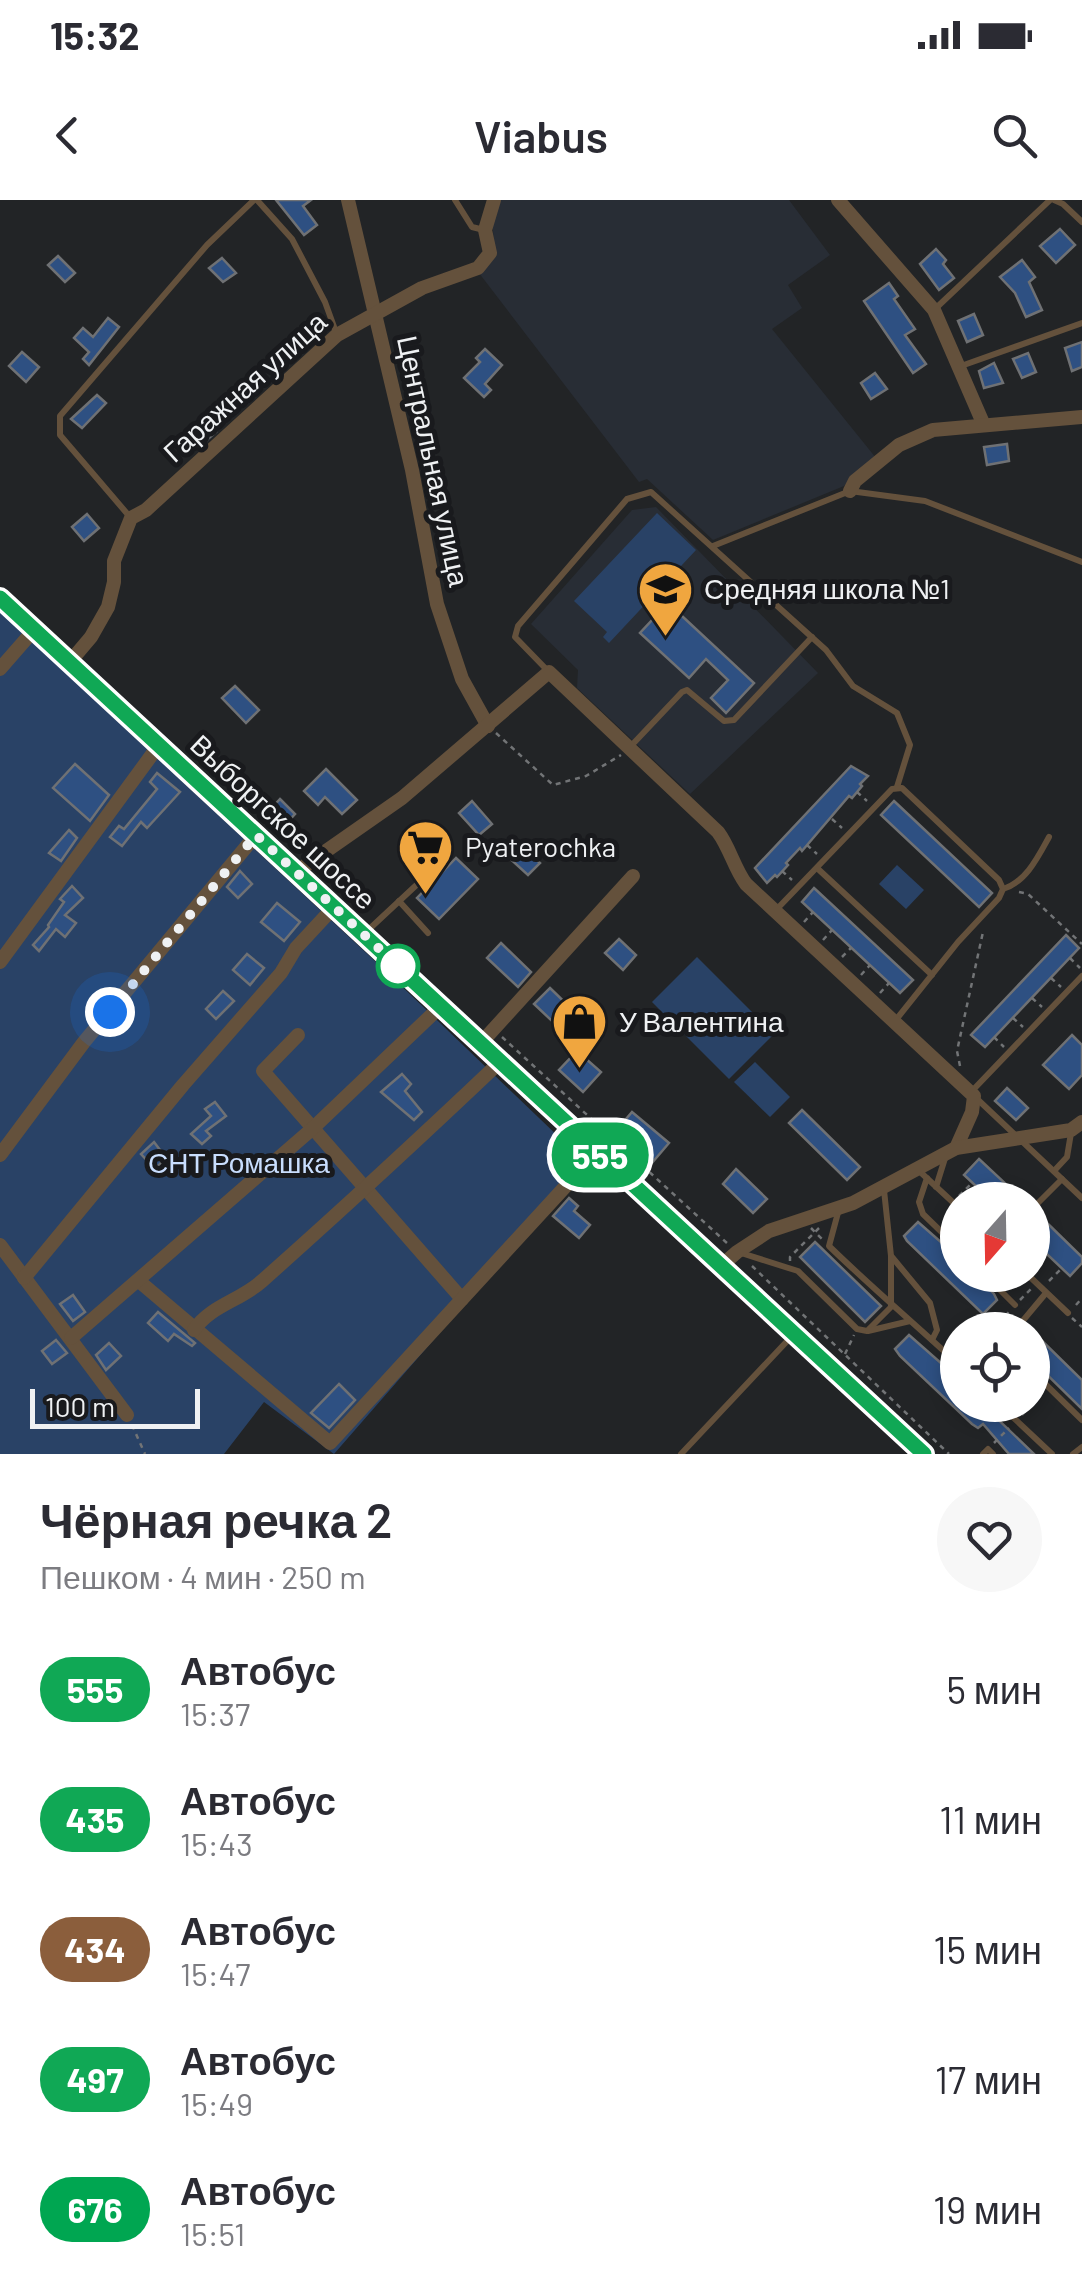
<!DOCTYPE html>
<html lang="ru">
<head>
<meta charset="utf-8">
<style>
  body { margin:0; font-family:Barlow,sans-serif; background:#f7f7f7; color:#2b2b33; height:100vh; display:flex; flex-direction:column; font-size:38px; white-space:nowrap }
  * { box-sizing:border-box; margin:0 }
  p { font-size:32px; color:#7c7c81 }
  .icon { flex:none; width:55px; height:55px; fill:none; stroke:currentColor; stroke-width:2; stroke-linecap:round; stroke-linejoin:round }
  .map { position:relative; height:1254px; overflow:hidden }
  .sheet { display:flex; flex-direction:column; background:#fff; flex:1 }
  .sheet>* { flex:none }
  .badge { padding:0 20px; border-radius:32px; font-size:35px; line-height:65px }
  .needle { width:65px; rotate:200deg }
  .controls { position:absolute; left:940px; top:982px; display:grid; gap:20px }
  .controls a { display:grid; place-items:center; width:110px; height:110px; border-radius:50%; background:#fff; box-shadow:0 5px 15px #0003; font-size:50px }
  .scale { position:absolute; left:30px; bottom:25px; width:170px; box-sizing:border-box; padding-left:10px; border:5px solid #eff1f3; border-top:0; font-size:28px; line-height:35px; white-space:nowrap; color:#eff1f3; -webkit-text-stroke:8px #191a1d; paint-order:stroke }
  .you { position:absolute; width:50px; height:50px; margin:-25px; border:8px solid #fff; border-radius:50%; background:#1a73e8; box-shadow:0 0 0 15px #1a73e833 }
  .map>.badge { position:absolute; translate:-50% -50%; box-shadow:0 0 0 5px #fff }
  .round { display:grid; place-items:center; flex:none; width:105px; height:105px; border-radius:52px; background:#f7f7f7 }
  .summary { display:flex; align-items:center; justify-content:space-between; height:170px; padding:0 40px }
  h1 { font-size:48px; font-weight:600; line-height:75px }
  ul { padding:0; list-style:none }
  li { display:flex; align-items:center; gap:30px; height:130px; padding:0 40px }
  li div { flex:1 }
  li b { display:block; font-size:38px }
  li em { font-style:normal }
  li .badge { min-width:110px; font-weight:700; text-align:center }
  .status { display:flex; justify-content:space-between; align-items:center; height:70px; padding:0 50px; background:#fff; direction:ltr }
  .status svg { height:28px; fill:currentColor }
  header { display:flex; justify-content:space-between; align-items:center; height:130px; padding:0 40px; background:#fff; font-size:45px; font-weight:600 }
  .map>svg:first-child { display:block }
  .built { fill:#282d35 }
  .green { fill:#294266 }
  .building { fill:#2e5082; stroke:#6f7174; stroke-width:2.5 }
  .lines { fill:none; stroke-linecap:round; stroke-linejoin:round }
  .path { stroke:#727476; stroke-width:2.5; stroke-dasharray:5 5; stroke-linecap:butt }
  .lane { stroke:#64513c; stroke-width:6 }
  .street { stroke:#64513c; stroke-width:14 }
  .primary { stroke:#a47e4f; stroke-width:20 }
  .line-casing { stroke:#fff; stroke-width:22 }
  .line { stroke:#10a855; stroke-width:15 }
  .walk { stroke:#eff1f3; stroke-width:10; stroke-dasharray:0 18 }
  .stop-dot { fill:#fff; stroke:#10a855; stroke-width:5 }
  .labels { text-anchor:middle; stroke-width:10; stroke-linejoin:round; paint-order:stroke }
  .street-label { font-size:28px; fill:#eff1f3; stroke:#191a1d }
  .poi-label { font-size:28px; fill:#eff1f3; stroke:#191a1d; text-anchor:start }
  .park-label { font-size:28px; fill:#c9defe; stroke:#191a1d }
</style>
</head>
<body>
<div class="status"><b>15:32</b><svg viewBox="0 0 49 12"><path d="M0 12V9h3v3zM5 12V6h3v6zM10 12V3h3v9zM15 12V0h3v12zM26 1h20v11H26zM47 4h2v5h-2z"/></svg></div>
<header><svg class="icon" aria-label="back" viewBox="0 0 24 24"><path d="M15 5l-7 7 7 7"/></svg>Viabus<svg class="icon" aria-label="search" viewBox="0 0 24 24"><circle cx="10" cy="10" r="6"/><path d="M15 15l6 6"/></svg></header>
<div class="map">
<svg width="1082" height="1254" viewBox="0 0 1082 1254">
  <rect width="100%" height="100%" fill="#222426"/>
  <g class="built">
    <path d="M501 0H789L830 55 788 85 802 108 772 129 876 258 844 286 713 340 647 279 639 282 479 73 495 55 492 19Z"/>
    <path d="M656 307 818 473 690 594 577 488 578 470 531 424 632 310Z"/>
  </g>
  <g class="green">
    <path d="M657 313 696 350 609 443 603 437 607 432 574 401Z"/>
    <path d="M0 412 390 775 587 964 334 1254 264 1202 224 1254H0Z"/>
    <path d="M897 665 924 690 906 709 879 684Z"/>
    <path d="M697 757 774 834 729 879 652 802Z"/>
    <path d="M755 862 790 897 770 917 734 882Z"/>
  </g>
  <g class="building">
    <path d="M276 0H311L303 6 317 25 304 35Z"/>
    <path d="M1060 29 1075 45 1056 63 1040 46Z"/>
    <path d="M936 49 946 60 943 64 954 78 939 90 920 64Z"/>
    <path d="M58 56 75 73 65 82 48 65Z"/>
    <path d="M222 58 236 73 223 82 209 68Z"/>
    <path d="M1022 60 1035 77 1029 82 1042 110 1026 117 1015 93 1000 77Z"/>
    <path d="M889 83 898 96 894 99 915 129 905 135 926 164 913 173 864 101Z"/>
    <path d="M974 114 983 135 967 142 958 121Z"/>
    <path d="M108 118 119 127 89 165 83 159 89 152 74 138 83 128 93 137Z"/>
    <path d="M1082 142V167L1072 171 1065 148Z"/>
    <path d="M485 149 502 165 485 184 491 190 484 197 464 178 480 162 476 158Z"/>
    <path d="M22 152 39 167 26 182 9 166Z"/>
    <path d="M1028 153 1036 172 1022 178 1013 159Z"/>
    <path d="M994 163 1003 183 984 188 979 171Z"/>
    <path d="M875 173 887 189 871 199 861 183Z"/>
    <path d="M97 195 106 203 82 228 71 219Z"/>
    <path d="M202 218 216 232 200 246 187 232Z"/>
    <path d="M1007 244 1009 261 987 265 984 247Z"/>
    <path d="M87 314 99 328 84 341 72 327Z"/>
    <path d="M668 403 754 483 726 513 711 498 728 480 706 459 689 478 640 433Z"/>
    <path d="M235 486 259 510 246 523 222 498Z"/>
    <path d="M75 564 109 595 90 621 53 588Z"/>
    <path d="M851 566 868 576 860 584 862 586 852 598 849 596 802 651 800 648 786 663 788 665 777 677 775 675 767 683 755 668Z"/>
    <path d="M326 569 357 600 342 614 325 597 318 605 304 591Z"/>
    <path d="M157 573 180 592 147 628 141 622 122 646 110 637 119 626 124 629 157 589 150 582Z"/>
    <path d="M280 599 295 614 284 626 269 611Z"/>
    <path d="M472 601 492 624 479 635 459 613Z"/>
    <path d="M894 601 992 693 979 707 881 615Z"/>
    <path d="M69 630 77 638 61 661 49 653Z"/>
    <path d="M518 643 540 663 528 675 507 656Z"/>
    <path d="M456 658 478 679 439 719 417 698Z"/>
    <path d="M240 671 252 684 238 698 227 687Z"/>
    <path d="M72 686 83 698 65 715 76 723 65 737 56 729 39 751 33 745 49 727 48 725 64 702 60 699Z"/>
    <path d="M814 688 913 780 900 793 802 702Z"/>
    <path d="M277 703 300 722 284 741 261 722Z"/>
    <path d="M1066 735 1079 748 985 847 971 835Z"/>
    <path d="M619 739 636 755 623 770 605 753Z"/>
    <path d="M501 743 531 772 518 787 487 758Z"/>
    <path d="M247 754 264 768 250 785 233 770Z"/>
    <path d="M550 788 582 819 567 835 534 804Z"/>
    <path d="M223 791 234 801 216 819 206 809Z"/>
    <path d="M1072 835 1082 845V875L1069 889 1043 865Z"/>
    <path d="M577 851 601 872 583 892 559 870Z"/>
    <path d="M402 874 411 884 405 891 422 912 414 920 381 892Z"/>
    <path d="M1007 888 1028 908 1016 920 995 901Z"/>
    <path d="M215 902 226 916 206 931 211 936 202 944 191 934 211 916 205 909Z"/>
    <path d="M802 910 860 967 847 980 789 923Z"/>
    <path d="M632 912 669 943 651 964 614 933Z"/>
    <path d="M154 942 166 958 155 969 141 954Z"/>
    <path d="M979 959 1023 1000H991L964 975Z"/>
    <path d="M736 969 767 999 753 1013 723 984Z"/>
    <path d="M569 998 578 1006 574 1011 590 1025 579 1038 553 1016Z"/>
    <path d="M1044 1020 1082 1057V1063L1070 1076 1032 1040V1032Z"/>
    <path d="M918 1022 958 1057V1075H976L994 1094 997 1100 983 1114 907 1041 904 1036Z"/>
    <path d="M815 1042 881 1106 865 1122 800 1057Z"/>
    <path d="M73 1095 85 1112 73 1121 60 1104Z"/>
    <path d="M158 1112 195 1143 192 1146 174 1134 168 1141 148 1123Z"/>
    <path d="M1032 1131 1082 1180V1209L1032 1160Z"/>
    <path d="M909 1135 958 1178V1205H983L1034 1254H1009L983 1224 978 1228 972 1224 900 1156 895 1149Z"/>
    <path d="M56 1140 67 1153 52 1164 42 1151Z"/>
    <path d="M109 1143 121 1156 106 1170 96 1155Z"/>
    <path d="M339 1184 355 1200 329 1228 311 1213Z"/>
  </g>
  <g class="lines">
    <g class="path">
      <path d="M496 533 553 585 586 576 621 555"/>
      <path d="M857 592 867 601"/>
      <path d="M832 619 842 628"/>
      <path d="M807 645 817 654"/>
      <path d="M782 671 792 680"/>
      <path d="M1019 692 1028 694 1082 744"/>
      <path d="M804 722 813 712"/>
      <path d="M823 740 832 730"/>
      <path d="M842 757 851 748"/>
      <path d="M1070 758 1080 768"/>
      <path d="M861 775 870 765"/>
      <path d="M1051 778 1061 787"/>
      <path d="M880 793 889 783"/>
      <path d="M1032 798 1042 807"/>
      <path d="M1013 818 1023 827"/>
      <path d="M502 837 728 1044"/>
      <path d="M994 837 1004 847"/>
      <path d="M960 866 957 851 983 732"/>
      <path d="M959 996 972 983"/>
      <path d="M811 1028 823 1040"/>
      <path d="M1032 1048 1037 1044"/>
      <path d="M790 1061V1057L820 1027"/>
      <path d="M752 1066 949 1254"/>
      <path d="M1049 1081 1062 1068"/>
      <path d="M1020 1100 1032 1088"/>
      <path d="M1076 1105 1082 1098"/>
      <path d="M1072 1118 1082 1127"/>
      <path d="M991 1130 1011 1110"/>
      <path d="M845 1154 854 1135"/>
      <path d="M1032 1204 1041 1195"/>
      <path d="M1022 1215 1031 1205"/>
      <path d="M132 1225 145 1254"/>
      <path d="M994 1243 1009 1228"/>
    </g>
    <g class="lane">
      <path d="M257 0 292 39 325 102 337 135"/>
      <path d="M455 0 472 27 484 30"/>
      <path d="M1054 0 1063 4 1082 22"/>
      <path d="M935 109 1050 0"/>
      <path d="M961 166 1082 123"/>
      <path d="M130 317 60 235V216L207 45 254 0"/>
      <path d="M713 346 850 291 925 301 1082 362"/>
      <path d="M548 471 515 437 518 426 627 299 651 292 826 450 853 486 897 513 910 545 897 587"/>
      <path d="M630 547 682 492 687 490 724 521 734 520 812 437"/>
      <path d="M817 668 932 775"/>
      <path d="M1003 689C1026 682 1038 657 1049 637"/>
      <path d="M399 701 428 733"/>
      <path d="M776 710 892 589 902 588 999 680 1003 689 999 698 958 742 895 821"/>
      <path d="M365 733 440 663"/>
      <path d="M972 891 1082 776"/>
      <path d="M974 896 1082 998"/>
      <path d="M917 969 958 1007"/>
      <path d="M1054 971 1067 957 1071 933"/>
      <path d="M927 978 919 1002 923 1014 958 1048"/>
      <path d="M936 987 946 955"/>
      <path d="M839 1009 829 1046C871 1087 915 1124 958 1164"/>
      <path d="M1032 1009 1062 979"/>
      <path d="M738 1052 798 1071 857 1129 867 1131 891 1107V1056L884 990"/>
      <path d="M892 1057 930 1103 937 1130 932 1140"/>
      <path d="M985 1075 1015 1105"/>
      <path d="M1028 1075 1068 1113"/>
      <path d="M1015 1130 1046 1093"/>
      <path d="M868 1131 910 1121"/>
      <path d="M1032 1171 1082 1220"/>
      <path d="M1000 1205 1052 1254"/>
      <path d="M681 1254 790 1138"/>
      <path d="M983 1254 988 1249 993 1254"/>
      <path d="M1073 1254 1082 1247"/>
    </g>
    <g class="street">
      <path d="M348 0 412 270 437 404 462 479 488 526"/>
      <path d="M838 0 934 110 983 223"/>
      <path d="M850 291 855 281 899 245 933 230 1082 217"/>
      <path d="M69 463 91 437 108 407 114 382V361L131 318 146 310 337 135 422 88 478 68 490 53 485 30 494 0"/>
      <path d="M0 469 34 430"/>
      <path d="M296 672 402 598 549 472 718 632C730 648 734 668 746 684L974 896 972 912 956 948"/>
      <path d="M0 762 159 545"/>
      <path d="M298 835 263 871 462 1099"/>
      <path d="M481 843 633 676"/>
      <path d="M0 955 84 842 256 635"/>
      <path d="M0 1045 127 1215"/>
      <path d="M721 1066 737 1052 769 1031 853 1003 956 948 1071 930 1082 922"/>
      <path d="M24 1078 183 885 281 773 296 748 334 707"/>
      <path d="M140 1082 330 1243 597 952"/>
      <path d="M194 1130C211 1105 240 1101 262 1081 343 1009 422 936 501 861"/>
      <path d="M71 1138 312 929 441 806"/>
    </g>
    <path class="primary" d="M0 398 924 1254"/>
  </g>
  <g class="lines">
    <defs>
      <path id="line" d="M0 398 924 1254"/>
    </defs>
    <use href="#line" class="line-casing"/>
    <use href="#line" class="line"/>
    <path class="walk" d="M110 812 256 635 398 766"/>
  </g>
  <defs>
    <symbol id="school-pin" viewBox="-11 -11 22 30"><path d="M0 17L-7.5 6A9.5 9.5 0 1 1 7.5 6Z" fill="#f0a63f" stroke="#191a1d"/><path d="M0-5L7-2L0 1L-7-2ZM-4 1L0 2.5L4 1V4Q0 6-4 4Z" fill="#111"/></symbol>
    <symbol id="supermarket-pin" viewBox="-11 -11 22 30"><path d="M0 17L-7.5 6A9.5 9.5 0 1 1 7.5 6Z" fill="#f0a63f" stroke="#191a1d"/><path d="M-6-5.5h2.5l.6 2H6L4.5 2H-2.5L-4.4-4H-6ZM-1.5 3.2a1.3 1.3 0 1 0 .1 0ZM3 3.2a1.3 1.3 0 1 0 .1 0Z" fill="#111"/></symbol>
    <symbol id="shop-pin" viewBox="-11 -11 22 30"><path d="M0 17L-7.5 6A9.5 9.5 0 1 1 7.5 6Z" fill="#f0a63f" stroke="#191a1d"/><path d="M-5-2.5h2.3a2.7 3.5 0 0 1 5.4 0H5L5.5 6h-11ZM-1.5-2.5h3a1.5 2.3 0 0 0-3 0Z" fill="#111"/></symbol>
  </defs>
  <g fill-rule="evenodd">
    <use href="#school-pin" x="634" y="358" width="63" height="86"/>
    <use href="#supermarket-pin" x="394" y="616" width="63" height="86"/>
    <use href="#shop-pin" x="548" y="790" width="63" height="86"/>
  </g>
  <circle class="stop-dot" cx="398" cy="766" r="20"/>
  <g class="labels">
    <g class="street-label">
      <text transform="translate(245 187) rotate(-42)" y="10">Гаражная улица</text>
      <text transform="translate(433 261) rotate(78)" y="10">Центральная улица</text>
      <text transform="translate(283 622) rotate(43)" y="10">Выборгское шоссе</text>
    </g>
    <g class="poi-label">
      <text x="704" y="399">Средняя школа №1</text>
      <text x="465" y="657">Pyaterochka</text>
      <text x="619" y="832">У Валентина</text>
    </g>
    <g class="park-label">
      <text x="239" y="973">СНТ Ромашка</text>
    </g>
  </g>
</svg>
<div class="controls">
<a><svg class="needle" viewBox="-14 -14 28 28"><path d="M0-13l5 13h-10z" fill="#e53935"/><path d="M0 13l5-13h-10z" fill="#7c7c81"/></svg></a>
<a><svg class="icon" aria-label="locate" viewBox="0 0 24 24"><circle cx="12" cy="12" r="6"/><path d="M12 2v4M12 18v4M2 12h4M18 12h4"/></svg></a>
</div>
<div class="scale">100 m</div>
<div class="you" style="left:110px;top:812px"></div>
<b class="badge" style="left:600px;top:955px;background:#10a855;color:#fff">555</b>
</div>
<section class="sheet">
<div class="summary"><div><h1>Чёрная речка 2</h1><p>Пешком · 4 мин · 250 m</p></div><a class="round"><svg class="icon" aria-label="heart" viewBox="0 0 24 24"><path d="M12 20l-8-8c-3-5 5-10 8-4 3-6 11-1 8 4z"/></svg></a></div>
<ul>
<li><span class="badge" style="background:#10a855;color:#fff">555</span><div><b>Автобус</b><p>15:37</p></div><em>5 мин</em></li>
<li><span class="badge" style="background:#10a855;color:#fff">435</span><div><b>Автобус</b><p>15:43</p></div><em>11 мин</em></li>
<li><span class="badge" style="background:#8b5e3c;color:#fff">434</span><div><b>Автобус</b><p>15:47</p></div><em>15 мин</em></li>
<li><span class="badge" style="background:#10a855;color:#fff">497</span><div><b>Автобус</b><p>15:49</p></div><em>17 мин</em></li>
<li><span class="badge" style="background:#00a651;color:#fff">676</span><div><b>Автобус</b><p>15:51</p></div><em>19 мин</em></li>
</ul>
</section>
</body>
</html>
